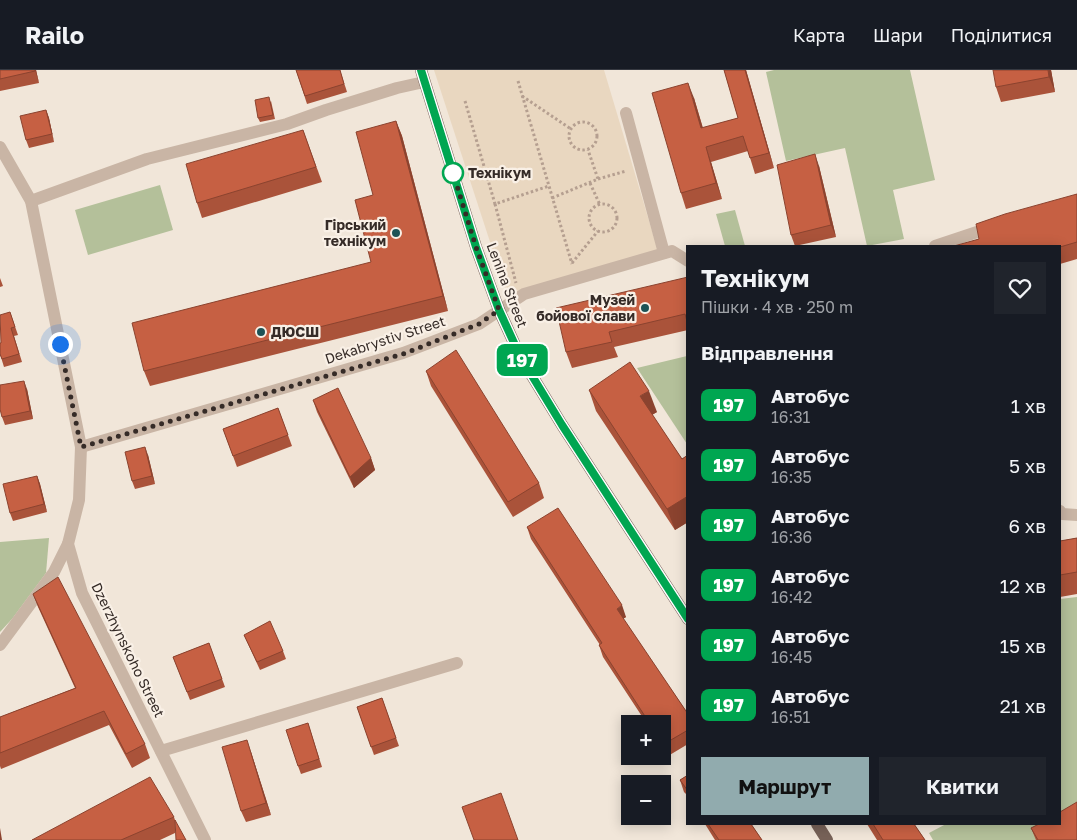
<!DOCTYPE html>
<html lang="uk">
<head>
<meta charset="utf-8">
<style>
  body { margin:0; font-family:"Golos Text",sans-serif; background:#20242c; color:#f1f3f6; height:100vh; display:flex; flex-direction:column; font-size:19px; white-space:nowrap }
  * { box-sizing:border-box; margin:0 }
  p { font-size:16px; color:#9ea1a6 }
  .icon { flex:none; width:28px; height:28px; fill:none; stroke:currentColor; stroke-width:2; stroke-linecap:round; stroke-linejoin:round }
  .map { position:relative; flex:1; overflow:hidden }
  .panel { position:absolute; left:686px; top:175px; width:375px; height:580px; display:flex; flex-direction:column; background:#171b24; border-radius:0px; box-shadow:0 2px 12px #0003 }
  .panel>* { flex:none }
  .badge { padding:0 10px; border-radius:8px; font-size:18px; line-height:32px }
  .controls { position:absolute; left:621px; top:645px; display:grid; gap:10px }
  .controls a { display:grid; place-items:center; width:50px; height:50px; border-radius:0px; background:#171b24; box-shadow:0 2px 12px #0003; font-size:25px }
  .you { position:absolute; width:25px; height:25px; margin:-12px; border:4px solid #fff; border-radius:50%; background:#1a73e8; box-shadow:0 0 0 8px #1a73e833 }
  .map>.badge { position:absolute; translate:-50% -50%; box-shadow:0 0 0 2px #fff }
  h2 { padding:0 15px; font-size:19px; line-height:45px }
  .round { display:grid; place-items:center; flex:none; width:52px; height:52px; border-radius:0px; background:#20242c }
  .head { display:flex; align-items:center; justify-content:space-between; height:85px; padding:0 15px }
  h1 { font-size:24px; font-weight:700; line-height:38px }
  .cta { display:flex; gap:10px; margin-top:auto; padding:10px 15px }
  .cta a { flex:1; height:58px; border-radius:0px; background:#91abae; color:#111; font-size:20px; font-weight:700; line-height:58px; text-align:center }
  .cta a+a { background:#20242c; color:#f1f3f6 }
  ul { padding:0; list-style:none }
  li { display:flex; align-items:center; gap:15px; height:60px; padding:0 15px }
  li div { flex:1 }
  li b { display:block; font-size:19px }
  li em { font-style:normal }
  li .badge { min-width:55px; font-weight:700; text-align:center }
  header { display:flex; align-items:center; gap:30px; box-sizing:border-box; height:70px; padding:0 25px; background:#171b24; border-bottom:1px solid #363941 }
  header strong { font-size:24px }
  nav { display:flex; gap:28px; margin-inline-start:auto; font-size:18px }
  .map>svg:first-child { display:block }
  .green { fill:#b4c09a }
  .plaza { fill:#e9d7c0 }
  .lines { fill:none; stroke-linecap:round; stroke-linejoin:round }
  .path { stroke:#b59f90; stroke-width:3; stroke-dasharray:2.5 2.5; stroke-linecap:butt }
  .minor { stroke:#c9b5a5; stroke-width:12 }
  .major { stroke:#776258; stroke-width:12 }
  .wall { fill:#aa533a }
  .shaded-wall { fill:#8b432f }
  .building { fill:#c66043; stroke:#8b432f }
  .line-casing { stroke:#fff; stroke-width:11 }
  .line { stroke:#00a651; stroke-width:8 }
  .walk { stroke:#352b27; stroke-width:5; stroke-dasharray:0 9 }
  .stop-dot { fill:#fff; stroke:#00a651; stroke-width:2.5 }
  .poi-dot { fill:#1c5356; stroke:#f9f0e6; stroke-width:2 }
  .labels { text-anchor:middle; stroke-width:4.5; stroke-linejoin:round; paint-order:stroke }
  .stop-label { font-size:14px; font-weight:bold; fill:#352b27; stroke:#f9f0e6; text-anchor:start }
  .poi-label { font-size:14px; font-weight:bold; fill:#352b27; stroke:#f9f0e6; text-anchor:end }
  .street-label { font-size:14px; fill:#352b27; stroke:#f9f0e6 }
</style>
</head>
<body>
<header>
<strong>Railo</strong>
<nav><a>Карта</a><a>Шари</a><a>Поділитися</a></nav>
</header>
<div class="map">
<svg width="1077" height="770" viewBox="0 0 1077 770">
  <rect width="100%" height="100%" fill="#f1e6d9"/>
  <g class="green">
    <path d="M774 0H910L935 110 893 120 904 169 867 176 845 78 786 91 766 2Z"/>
    <path d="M160 115 173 160 88 185 75 140Z"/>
    <path d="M735 140 745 176H725L716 144Z"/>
    <path d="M687 286H688L687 374 637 298Z"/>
    <path d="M49 468 46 503 12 549 0 562V472Z"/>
    <path d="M1077 527V770H933L929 763 946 754H1060V529Z"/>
  </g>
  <path class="plaza" d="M434 0H604L658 181 508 227Z"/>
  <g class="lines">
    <g class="path">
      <path d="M518 11 572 194"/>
      <path d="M522 26 571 59"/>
      <path d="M465 31 495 134 549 116"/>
      <circle cx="583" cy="66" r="14"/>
      <path d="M598 109 626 101"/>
      <path d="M590 113 600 135"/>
      <path d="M552 128 598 109 588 80"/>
      <path d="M495 134 516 213"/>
      <circle cx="603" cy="148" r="14"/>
      <path d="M572 193 598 161"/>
    </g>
    <g class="minor">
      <path d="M626 43 664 183"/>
      <path d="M0 77 31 131 81 377 79 430 68 474 82 523 205 770"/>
      <path d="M31 131 147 89 287 54 326 40 397 18 424 12"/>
      <path d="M935 176 992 157"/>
      <path d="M81 377 403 283 479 254 524 224 672 181 688 191"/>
      <path d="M1060 441 1062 444 1077 445"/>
      <path d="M0 575 54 502 68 474"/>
      <path d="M161 681 457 593"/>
    </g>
    <g class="major">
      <path d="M421 0 476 177 499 240 520 286 562 355 688 549"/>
      <path d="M817 754 827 770"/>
    </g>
  </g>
  <g class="wall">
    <path d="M0 0H36L39 13 0 21Z"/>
    <path d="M296 0H340L347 22 307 34Z"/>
    <path d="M724 0H746L774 98 755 104 748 81 711 92 722 129 686 139 681 123 694 28 703 58 738 48Z"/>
    <path d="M1051 0 1055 22 1001 32 996 17Z"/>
    <path d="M271 31 275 49 260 52 258 48Z"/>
    <path d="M46 40 49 48 54 72 29 78 26 70Z"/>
    <path d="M396 51 402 66 448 241 150 316 144 301 371 192 373 125Z"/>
    <path d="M303 60 322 112 202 148 197 133Z"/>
    <path d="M819 96 836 167 795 176 791 165Z"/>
    <path d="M1077 124V189L1060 194V176L979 169Z"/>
    <path d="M688 207V260L614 277 618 287 572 298 566 282Z"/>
    <path d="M0 208 3 216 0 217Z"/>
    <path d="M10 242 18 265 14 266 22 292 4 297 0 284 1 273Z"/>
    <path d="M426 301 539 413 544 428 513 447 431 316Z"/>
    <path d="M27 319 33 349 5 355 2 347Z"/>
    <path d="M589 320 657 342 652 345 682 389 688 385V452L675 460 596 341Z"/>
    <path d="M313 330 371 388 375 400 354 418 317 342Z"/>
    <path d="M278 338 292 376 237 397 223 359Z"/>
    <path d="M148 385 155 414 135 419 132 411Z"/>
    <path d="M37 406 40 414 47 442 13 451 10 443Z"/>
    <path d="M527 457 626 547 623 549 688 644V674L668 686 662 678V654H647L603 587 599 575H600L531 469Z"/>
    <path d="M1077 468V524L1060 527V471Z"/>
    <path d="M33 524 145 674 150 688 132 698 109 655 1 699 0 696V647L75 618 38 537Z"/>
    <path d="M244 565 283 581 286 589 260 600Z"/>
    <path d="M209 573 225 617 190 630 173 587Z"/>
    <path d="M382 628 399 676 374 685 357 637Z"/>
    <path d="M308 653 322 697 301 704 298 696Z"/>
    <path d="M251 682 271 745 246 752 241 741Z"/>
    <path d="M688 705V726L684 722 680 710Z"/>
    <path d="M174 747 175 750V763L160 770H32Z"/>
    <path d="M705 754H751L762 770H715Z"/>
    <path d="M867 754H914L925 770H877Z"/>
    <path d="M1031 758 1077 770H1036Z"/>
  </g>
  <g class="shaded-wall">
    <path d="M35 0H36L39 13Z"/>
    <path d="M745 0H746L774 98 769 83Z"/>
    <path d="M1048 0H1051L1055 22 1049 7Z"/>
    <path d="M688 13 694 28 707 73 701 58Z"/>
    <path d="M46 40 49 48 54 72Z"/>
    <path d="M396 51 402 66 448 241 443 226Z"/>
    <path d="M706 77 711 92 722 129 716 113Z"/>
    <path d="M815 84 819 96 836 167 831 155Z"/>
    <path d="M24 311 27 319 33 349 30 341Z"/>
    <path d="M649 321 657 342 648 347 640 326Z"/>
    <path d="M145 377 148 385 155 414 152 406Z"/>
    <path d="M371 388 375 400 354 418 350 407Z"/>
    <path d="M37 406 40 414 47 442 44 434Z"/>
    <path d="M688 426V452L675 460 667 439Z"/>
    <path d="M622 535 626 547 621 550 617 539Z"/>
    <path d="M247 670 251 682 271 745 266 733Z"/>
    <path d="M0 758 2 770H0Z"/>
  </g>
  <g class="building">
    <path d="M0 0H35V1L0 9Z"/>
    <path d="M296 0H340L344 14 305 26Z"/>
    <path d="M724 0H745L769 83 750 88 743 66 706 77 716 113 681 123 652 23 688 13 701 58 738 48Z"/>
    <path d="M993 0H1048L1049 7 996 17Z"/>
    <path d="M269 27 273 45 258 48 255 30Z"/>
    <path d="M46 40 52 64 26 70 20 46Z"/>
    <path d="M396 51 443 226 144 301 132 253 371 192 355 130 373 125 356 62Z"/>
    <path d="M303 60 316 97 197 133 186 94Z"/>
    <path d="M815 84 831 155 791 165 777 95Z"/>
    <path d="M1077 124V172L1060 177V176H954L979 169 976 154 1005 144Z"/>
    <path d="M688 207V255L685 244 609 262 612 272 566 282 556 238Z"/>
    <path d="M10 242 15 257 11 258 19 284 2 289 0 284V273H1L0 245Z"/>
    <path d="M456 280 539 413 508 432 426 301Z"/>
    <path d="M630 292 649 321 640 326 682 389 688 385V426L667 439 589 320Z"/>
    <path d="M24 311 30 341 2 347 0 339V315Z"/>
    <path d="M338 318 371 388 350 407 313 330Z"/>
    <path d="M278 338 288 365 233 386 223 359Z"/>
    <path d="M145 377 152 406 132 411 125 382Z"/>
    <path d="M37 406 44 434 10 443 3 414Z"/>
    <path d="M558 438 622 535 617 539 688 644V660L664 674 662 673V654H650L599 575 602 573 527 457Z"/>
    <path d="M1077 468V502L1060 505V471Z"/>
    <path d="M58 507 145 674 126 684 104 641 0 683V647L76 618 33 524Z"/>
    <path d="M270 551 283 581 257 592 244 565Z"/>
    <path d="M209 573 222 609 187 622 173 587Z"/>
    <path d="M382 628 396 668 371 677 357 637Z"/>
    <path d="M308 653 319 689 298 696 286 660Z"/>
    <path d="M247 670 266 733 241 741 222 677Z"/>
    <path d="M688 705V721L680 710Z"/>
    <path d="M150 707 174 747 121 770H32Z"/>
    <path d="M501 723 518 770H474L462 737Z"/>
    <path d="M1077 732V770H1038L1031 758 1039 754H1060V742Z"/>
    <path d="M175 750 186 770H176Z"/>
    <path d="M708 754H751L762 770H719Z"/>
    <path d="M873 754H914L925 770H883Z"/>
  </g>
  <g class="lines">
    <defs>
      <path id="line" d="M421 0 476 177 499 240 520 286 562 355 688 549"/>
    </defs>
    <use href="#line" class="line-casing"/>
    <use href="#line" class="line"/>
    <path class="walk" d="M60 274 81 377 403 284 479 254 499 240 476 177 453 103"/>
  </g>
  <circle class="stop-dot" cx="453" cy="103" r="10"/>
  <g class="poi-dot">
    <circle cx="396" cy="163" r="5"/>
    <circle cx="645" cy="238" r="5"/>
    <circle cx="261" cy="262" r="5"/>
  </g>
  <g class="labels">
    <g class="stop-label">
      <text x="468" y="108">Технікум</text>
    </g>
    <g class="poi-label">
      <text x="386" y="160">Гірський<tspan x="386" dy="16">технікум</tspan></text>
      <text x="635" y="235">Музей<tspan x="635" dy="16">бойової слави</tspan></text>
      <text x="271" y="267" text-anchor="start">ДЮСШ</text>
    </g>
    <g class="street-label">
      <text transform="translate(507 215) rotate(69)" y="5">Lenina Street</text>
      <text transform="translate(385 270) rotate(-18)" y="5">Dekabrystiv Street</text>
      <text transform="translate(128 580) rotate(64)" y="5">Dzerzhynskoho Street</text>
    </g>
  </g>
</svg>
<div class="controls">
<a>+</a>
<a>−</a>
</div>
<div class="you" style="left:60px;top:274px"></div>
<b class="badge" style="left:522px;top:290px;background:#00a651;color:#fff">197</b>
<section class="panel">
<div class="head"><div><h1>Технікум</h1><p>Пішки · 4 хв · 250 m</p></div><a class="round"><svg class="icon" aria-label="heart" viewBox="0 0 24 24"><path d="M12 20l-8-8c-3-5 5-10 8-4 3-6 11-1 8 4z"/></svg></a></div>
<h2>Відправлення</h2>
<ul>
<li><span class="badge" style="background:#00a651;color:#fff">197</span><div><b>Автобус</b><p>16:31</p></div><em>1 хв</em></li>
<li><span class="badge" style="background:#00a651;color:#fff">197</span><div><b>Автобус</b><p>16:35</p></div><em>5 хв</em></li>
<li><span class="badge" style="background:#00a651;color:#fff">197</span><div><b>Автобус</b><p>16:36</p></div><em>6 хв</em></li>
<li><span class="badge" style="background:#00a651;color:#fff">197</span><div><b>Автобус</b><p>16:42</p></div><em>12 хв</em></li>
<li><span class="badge" style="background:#00a651;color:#fff">197</span><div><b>Автобус</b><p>16:45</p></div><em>15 хв</em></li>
<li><span class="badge" style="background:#00a651;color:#fff">197</span><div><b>Автобус</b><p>16:51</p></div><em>21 хв</em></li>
</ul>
<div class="cta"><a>Маршрут</a><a>Квитки</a></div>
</section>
</div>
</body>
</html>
